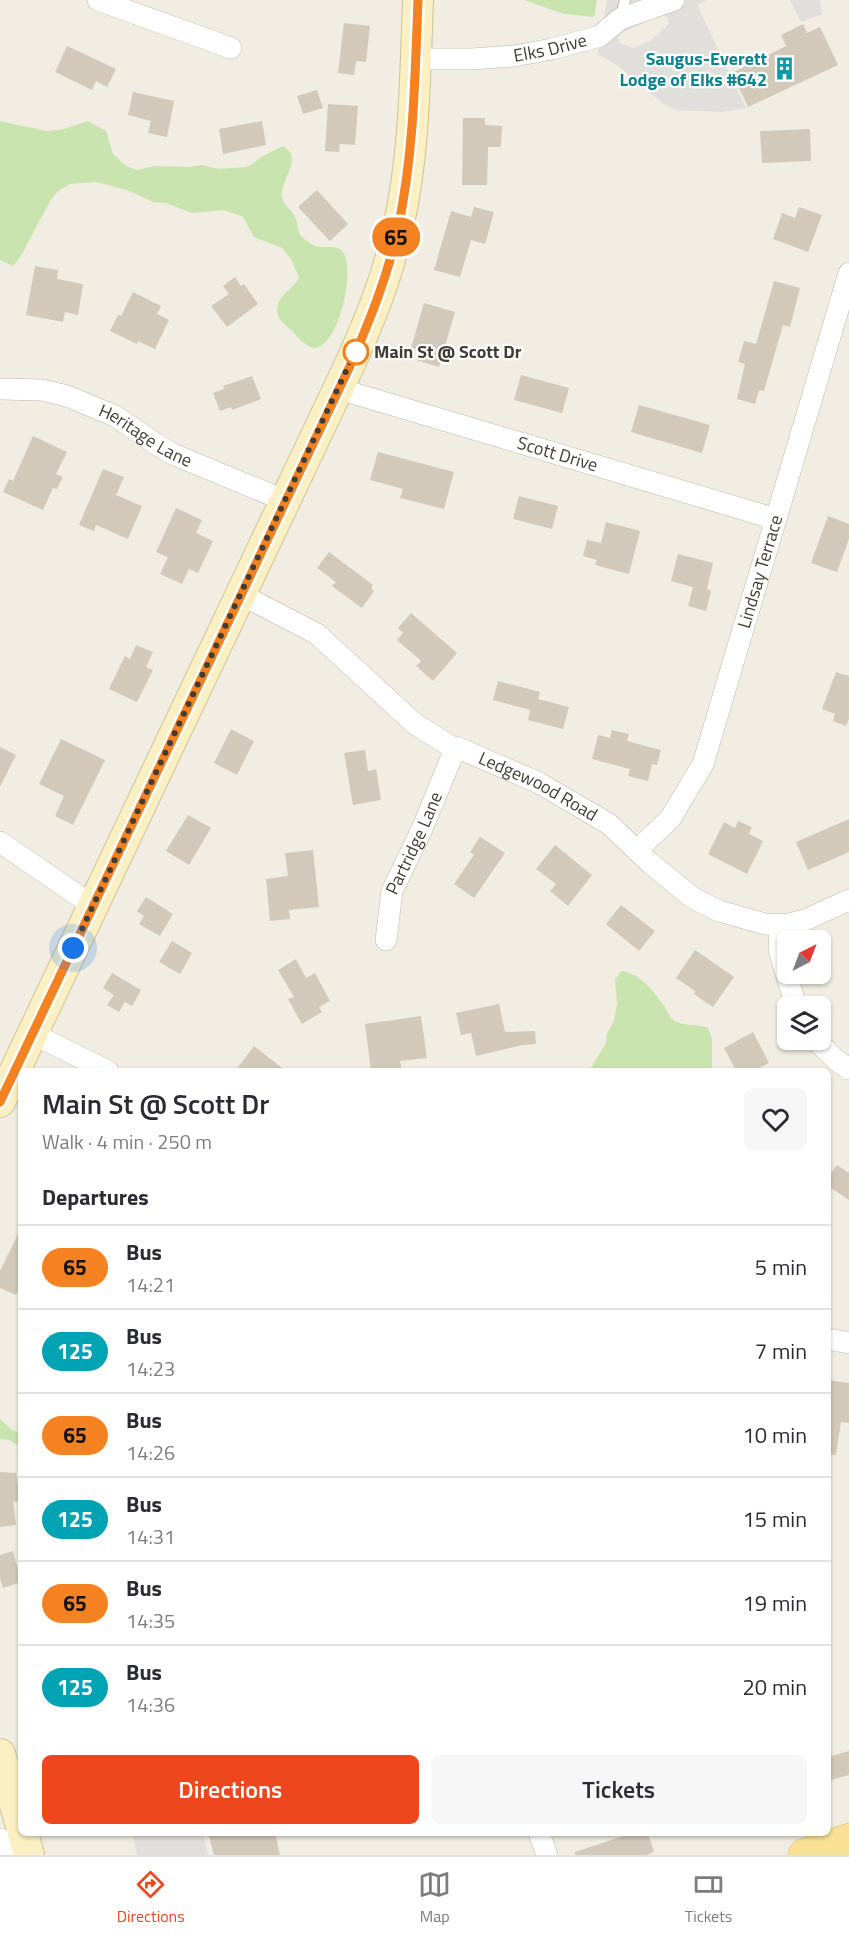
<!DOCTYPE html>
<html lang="en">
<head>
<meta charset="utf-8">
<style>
  body { margin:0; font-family:"Titillium Web",sans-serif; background:#f7f7f7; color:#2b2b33; height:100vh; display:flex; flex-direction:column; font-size:22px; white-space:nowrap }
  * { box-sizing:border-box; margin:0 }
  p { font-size:20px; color:#7c7c81 }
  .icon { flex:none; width:33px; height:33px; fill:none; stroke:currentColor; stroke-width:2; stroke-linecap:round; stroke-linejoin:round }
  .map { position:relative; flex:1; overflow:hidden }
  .side { position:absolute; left:18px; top:1068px; width:813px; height:768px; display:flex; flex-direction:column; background:#fff; border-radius:9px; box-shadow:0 2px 4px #0004 }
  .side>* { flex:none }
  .badge { padding:0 12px; border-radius:20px; font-size:21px; line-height:39px }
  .needle { width:39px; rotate:42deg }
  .buttons { position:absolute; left:777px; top:930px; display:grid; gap:12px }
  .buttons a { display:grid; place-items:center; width:54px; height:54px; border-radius:9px; background:#fff; box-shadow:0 2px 4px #0004; font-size:30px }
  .you { position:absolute; width:30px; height:30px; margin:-15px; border:4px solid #fff; border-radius:50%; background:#1a73e8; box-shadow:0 0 0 9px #1a73e833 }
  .map>.badge { position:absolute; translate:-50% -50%; box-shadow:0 0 0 3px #fff }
  h2 { padding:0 24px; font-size:22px; line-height:54px }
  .round { display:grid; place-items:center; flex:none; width:63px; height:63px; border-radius:9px; background:#f7f7f7 }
  .headline { display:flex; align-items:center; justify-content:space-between; height:102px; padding:0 24px }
  h1 { font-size:28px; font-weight:600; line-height:45px }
  .button { display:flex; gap:12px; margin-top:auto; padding:12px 24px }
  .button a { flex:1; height:69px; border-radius:9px; background:#ee471d; color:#fff; font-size:24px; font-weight:600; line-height:69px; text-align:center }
  .button a+a { background:#f7f7f7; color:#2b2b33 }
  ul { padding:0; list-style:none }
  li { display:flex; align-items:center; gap:18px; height:84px; padding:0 24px; border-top:2px solid #e1e1e2 }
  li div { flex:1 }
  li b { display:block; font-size:22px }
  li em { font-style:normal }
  li .badge { min-width:66px; font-weight:700; text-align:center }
  .dock { display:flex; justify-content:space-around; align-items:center; height:84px; border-top:2px solid #e1e1e2; background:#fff; font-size:16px; color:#7c7c81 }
  .dock a { display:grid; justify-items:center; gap:3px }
  .dock .active { color:#ee471d }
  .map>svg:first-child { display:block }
  .green { fill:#c9e3ae }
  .parking { fill:#e1dfdc; fill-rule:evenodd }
  .building { fill:#d2c9ba }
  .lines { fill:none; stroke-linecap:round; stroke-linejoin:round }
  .service-casing { stroke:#beb8aa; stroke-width:12 }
  .minor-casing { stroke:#beb8aa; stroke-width:22 }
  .tertiary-casing { stroke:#beb8aa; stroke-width:28 }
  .secondary-casing { stroke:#cfc295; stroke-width:32 }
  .primary-casing { stroke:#dcbf66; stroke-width:34 }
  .service { stroke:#fff; stroke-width:10 }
  .minor { stroke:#fff; stroke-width:21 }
  .tertiary { stroke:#fff; stroke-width:27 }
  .secondary { stroke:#fbf0c3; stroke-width:30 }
  .primary { stroke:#f8e195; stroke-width:33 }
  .line-casing { stroke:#fff; stroke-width:14 }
  .line { stroke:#f58220; stroke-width:9 }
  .walk { stroke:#423d34; stroke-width:6; stroke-dasharray:0 10.8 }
  .stop-dot { fill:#fff; stroke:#f58220; stroke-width:3 }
  .labels { text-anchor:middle; stroke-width:4.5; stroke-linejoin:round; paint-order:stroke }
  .street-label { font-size:18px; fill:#423d34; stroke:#fff }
  .culture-label { font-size:18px; font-weight:bold; fill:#0d838f; stroke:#fff; text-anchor:end }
  .stop-label { font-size:18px; font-weight:bold; fill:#423d34; stroke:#fff; text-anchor:start }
</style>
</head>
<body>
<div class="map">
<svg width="849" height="1855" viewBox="0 0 849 1855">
  <rect width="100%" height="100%" fill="#f1ede3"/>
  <g class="green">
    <path d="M524 0H597L594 17 564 14Z"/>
    <path d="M0 121 46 131 64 129 88 121 106 131 113 154 126 166 137 170 155 166 189 167 201 165 219 169 245 167 251 165 261 157 283 146C305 158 279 180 282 198 284 206 292 210 295 217 298 222 297 230 300 235 305 239 310 244 315 246 323 249 336 244 342 251 357 266 339 348 314 348 305 347 295 334 289 328 281 321 275 316 278 305 281 292 294 289 299 277L291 259 282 248 254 237 243 217 224 210 192 213 166 203 153 202 127 190 96 182 70 184 57 192 50 201 21 256 13 266 0 260Z"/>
    <path d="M621 971C642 974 653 991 664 1006 667 1010 669 1016 672 1019 679 1026 698 1024 708 1028L712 1039V1071H589L606 1043 607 1034 614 1020 617 1004 615 980Z"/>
    <path d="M0 1419 11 1429 21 1434V1447L9 1440 0 1439Z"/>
  </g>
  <g class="parking">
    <path d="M607 0H708L697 5 746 108 722 112 674 110 661 102 617 65 597 54ZM658 16H664L668 19V25L651 40 634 48 620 43 618 38 620 34Z"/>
    <path d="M790 0H820L822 14 801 22Z"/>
    <path d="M132 1833H203L208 1855H137Z"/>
  </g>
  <g class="building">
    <path d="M344 23 370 26 366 62 356 61 354 75 338 73Z"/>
    <path d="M803 24 807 33 820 27 838 65 748 107 732 73 786 46 781 35Z"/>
    <path d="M67 46 116 69 107 87 96 81 92 90 55 72Z"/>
    <path d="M317 90 323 108 303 114 297 96Z"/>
    <path d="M133 92 174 101 167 137 148 133 151 121 128 115Z"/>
    <path d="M328 104 358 106 355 145 340 144 339 152 325 151Z"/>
    <path d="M463 118H485V125L502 126 501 147H488L487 185H462Z"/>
    <path d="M262 121 266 145 223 154 219 129Z"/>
    <path d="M810 129 811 161 762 163 760 131Z"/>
    <path d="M317 190 348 224 330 241 298 207Z"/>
    <path d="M474 207 494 212 485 244 471 240 460 277 434 270 451 211 471 217Z"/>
    <path d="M799 207 822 215 808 252 773 239 782 213 795 218Z"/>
    <path d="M35 266 58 270 57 279 83 284 78 315 65 312 63 322 26 315Z"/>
    <path d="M235 277 241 286 244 284 258 304 227 327 211 306 229 294 223 286Z"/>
    <path d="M774 281 800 288 790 327 783 325 764 391 759 390 755 404 737 399 745 364 738 362 744 341 756 344Z"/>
    <path d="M133 292 161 306 157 314 169 320 155 349 138 341 137 344 110 331 118 315 121 316Z"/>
    <path d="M424 303 455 312 439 367 416 360 419 350 411 348Z"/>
    <path d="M521 375 569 388 562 413 514 400Z"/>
    <path d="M252 376 261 399 232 410 231 407 220 411 213 393 224 389 223 386Z"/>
    <path d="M639 405 710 425 702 453 631 432Z"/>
    <path d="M33 436 67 452 56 474 63 477 57 489 53 488 43 510 3 492 9 479 13 481Z"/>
    <path d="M378 452 454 472 444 509 400 498 403 489 370 480Z"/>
    <path d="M103 469 124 477 116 495 142 506 128 539 96 525 94 531 79 525Z"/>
    <path d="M519 496 558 506 552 529 513 519Z"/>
    <path d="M176 508 202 520 196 533 213 541 198 573 189 569 182 584 160 574 168 557 156 552Z"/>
    <path d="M828 516 849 524V539L837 572 811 563Z"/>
    <path d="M606 522 640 531 629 574 595 565 597 560 583 556 587 540 601 543Z"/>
    <path d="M329 552 373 585 371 588 374 591 362 608 332 586 336 582 317 568Z"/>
    <path d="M678 554 713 563 707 589 711 591 706 611 688 606 693 587 671 581Z"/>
    <path d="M411 613 457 653 433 681 416 666 421 661 397 640 403 633 398 628Z"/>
    <path d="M136 645 153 652 146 667 153 670 137 702 109 689 125 656 130 659Z"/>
    <path d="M836 672 849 676V719L846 726 833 721 835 714 822 709Z"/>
    <path d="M498 681 540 692 538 699 569 707 563 729 528 720 530 710 493 700Z"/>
    <path d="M231 729 254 741 237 775 214 763Z"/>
    <path d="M612 730 629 734 627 741 661 750 657 765 652 764 648 781 628 776 630 769 592 759 598 735 610 738Z"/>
    <path d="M61 739 105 760 73 825 55 816 64 796 39 784Z"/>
    <path d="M0 747 16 755 0 787Z"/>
    <path d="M365 750 368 771 376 769 381 800 353 805 344 753Z"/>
    <path d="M188 815 211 828 189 865 166 851Z"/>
    <path d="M849 819V852L808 870 796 842Z"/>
    <path d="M738 821 752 827 749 834 763 841 747 874 708 854 724 822 735 828Z"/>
    <path d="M480 837 505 853 474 898 454 884 474 855 470 852Z"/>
    <path d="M555 845 592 875 568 906 550 891 556 884 536 869Z"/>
    <path d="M313 850 319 907 289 910 290 919 270 921 266 879 288 876 285 853Z"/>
    <path d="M146 897 173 914 160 936 139 924 144 916 137 911Z"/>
    <path d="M621 905 655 931 639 951 606 924Z"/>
    <path d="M172 941 192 953 180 974 159 962Z"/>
    <path d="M695 950 734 977 713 1007 694 994 695 991 676 978Z"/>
    <path d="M296 959 306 978 315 973 330 1001 319 1007 322 1012 302 1024 288 999 294 997 278 970Z"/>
    <path d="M112 973 141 990 132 1006 125 1002 119 1012 107 1005 114 995 103 988Z"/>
    <path d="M499 1004 505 1032 535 1031 536 1044 523 1045 476 1056 471 1033 461 1035 456 1013Z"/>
    <path d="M421 1016 427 1058 400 1061 402 1071H371L365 1024Z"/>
    <path d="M753 1032 769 1063 753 1071H736L724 1048Z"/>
    <path d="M254 1046 286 1071H235Z"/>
    <path d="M837 1165 849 1173V1200L828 1186V1178Z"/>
    <path d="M21 1228V1285L16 1295 0 1288V1271Z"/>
    <path d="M828 1380 849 1383V1423L841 1422 836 1455 828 1454Z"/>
    <path d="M0 1472 16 1473 20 1501 13 1502 16 1525 0 1527Z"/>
    <path d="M13 1551 21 1582 3 1588 0 1578V1555Z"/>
    <path d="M849 1751V1775L828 1781V1757Z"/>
    <path d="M208 1833H275L280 1855H214Z"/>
    <path d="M633 1833H648L654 1852 647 1855H575V1852Z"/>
  </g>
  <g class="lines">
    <defs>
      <path id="service" d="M620 19 625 0"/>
      <g id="minor">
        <path d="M98 0 231 48"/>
        <path id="s1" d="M416 59H472L514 56 552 49 600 36 620 19 674 0"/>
        <path id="s2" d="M0 389 42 390 67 396 115 416 159 446 175 455 286 501"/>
        <path id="s3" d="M339 389 776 519"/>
        <path id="s4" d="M242 595 317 634 415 724 455 749 456 747 539 783 609 824 650 863 693 898 719 911 765 924 786 925 805 920 849 900"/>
        <path d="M0 842 93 906"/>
        <path id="s5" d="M637 850 670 819 703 764 849 273"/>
        <path d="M780 924 779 950 796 1006"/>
        <path id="s6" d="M386 940 392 891 422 829 455 749"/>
        <path d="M31 1033 108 1071"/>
        <path d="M816 1040 836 1060 849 1069"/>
        <path d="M828 1339 849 1343"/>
        <path d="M539 1833 547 1855"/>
      </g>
      <path id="tertiary" d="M0 1842 29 1854"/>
      <g id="secondary">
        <path d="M0 1102 349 366C369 322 388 276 398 228 415 153 415 76 418 0"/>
        <path d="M0 1754 21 1826"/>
        <path d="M23 1833 29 1855"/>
      </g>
      <path id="primary" d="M805 1855 849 1840"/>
    </defs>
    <use href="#service" class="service-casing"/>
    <use href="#minor" class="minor-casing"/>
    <use href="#tertiary" class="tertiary-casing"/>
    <use href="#secondary" class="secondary-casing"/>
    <use href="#primary" class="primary-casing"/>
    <use href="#service" class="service"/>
    <use href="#minor" class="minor"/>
    <use href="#tertiary" class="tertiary"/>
    <use href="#secondary" class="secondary"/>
    <use href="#primary" class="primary"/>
  </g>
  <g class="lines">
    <defs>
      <path id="line" d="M0 1102 350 366C369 322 388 276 398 228 414 153 415 76 418 0"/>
    </defs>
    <use href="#line" class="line-casing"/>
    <use href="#line" class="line"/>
    <path class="walk" d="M73 948 357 348 356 352"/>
  </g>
  <defs>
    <symbol id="building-bare" viewBox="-9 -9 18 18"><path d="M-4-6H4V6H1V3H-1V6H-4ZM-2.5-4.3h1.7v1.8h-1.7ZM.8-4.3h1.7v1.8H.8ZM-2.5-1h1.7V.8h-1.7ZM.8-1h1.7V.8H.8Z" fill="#0f9aa8" stroke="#fff" stroke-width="2.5" paint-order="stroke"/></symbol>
  </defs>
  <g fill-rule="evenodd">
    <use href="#building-bare" x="768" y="52" width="33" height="33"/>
  </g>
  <circle class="stop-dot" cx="356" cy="352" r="12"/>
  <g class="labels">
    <g class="street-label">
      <text dy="6" stroke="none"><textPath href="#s1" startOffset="135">Elks Drive</textPath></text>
      <text dy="6" stroke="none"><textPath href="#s2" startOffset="156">Heritage Lane</textPath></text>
      <text dy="6" stroke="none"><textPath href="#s3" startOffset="228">Scott Drive</textPath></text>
      <text dy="6" stroke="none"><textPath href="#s5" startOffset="310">Lindsay Terrace</textPath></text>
      <text dy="6" stroke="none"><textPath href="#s4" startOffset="358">Ledgewood Road</textPath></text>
      <text dy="6" stroke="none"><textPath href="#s6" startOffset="102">Partridge Lane</textPath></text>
    </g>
    <g class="culture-label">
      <text x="767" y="65">Saugus-Everett<tspan x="767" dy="21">Lodge of Elks #642</tspan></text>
    </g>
    <g class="stop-label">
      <text x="374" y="358">Main St @ Scott Dr</text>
    </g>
  </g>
</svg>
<div class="buttons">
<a><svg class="needle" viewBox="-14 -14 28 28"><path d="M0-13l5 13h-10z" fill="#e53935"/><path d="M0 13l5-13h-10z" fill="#7c7c81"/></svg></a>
<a><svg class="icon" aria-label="layers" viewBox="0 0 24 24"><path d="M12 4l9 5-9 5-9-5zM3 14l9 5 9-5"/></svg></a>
</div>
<div class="you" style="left:73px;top:948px"></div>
<b class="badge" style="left:396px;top:237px;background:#f58220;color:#111">65</b>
<section class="side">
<div class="headline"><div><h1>Main St @ Scott Dr</h1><p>Walk · 4 min · 250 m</p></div><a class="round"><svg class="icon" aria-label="heart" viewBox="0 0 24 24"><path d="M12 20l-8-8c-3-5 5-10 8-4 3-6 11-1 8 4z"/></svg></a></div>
<h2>Departures</h2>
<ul>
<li><span class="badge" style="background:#f58220;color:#111">65</span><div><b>Bus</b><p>14:21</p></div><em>5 min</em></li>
<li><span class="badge" style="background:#00a3b4;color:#fff">125</span><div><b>Bus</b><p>14:23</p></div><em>7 min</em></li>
<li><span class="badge" style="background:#f58220;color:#111">65</span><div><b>Bus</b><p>14:26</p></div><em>10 min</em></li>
<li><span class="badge" style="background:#00a3b4;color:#fff">125</span><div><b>Bus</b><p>14:31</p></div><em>15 min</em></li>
<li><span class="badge" style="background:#f58220;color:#111">65</span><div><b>Bus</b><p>14:35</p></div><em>19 min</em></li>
<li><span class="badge" style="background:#00a3b4;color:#fff">125</span><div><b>Bus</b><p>14:36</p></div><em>20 min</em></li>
</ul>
<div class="button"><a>Directions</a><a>Tickets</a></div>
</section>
</div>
<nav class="dock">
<a class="active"><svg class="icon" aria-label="directions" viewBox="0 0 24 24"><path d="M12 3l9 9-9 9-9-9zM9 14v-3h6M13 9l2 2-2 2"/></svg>Directions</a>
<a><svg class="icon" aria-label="map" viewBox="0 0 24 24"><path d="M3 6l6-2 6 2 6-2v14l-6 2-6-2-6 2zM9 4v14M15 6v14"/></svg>Map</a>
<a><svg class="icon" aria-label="tickets" viewBox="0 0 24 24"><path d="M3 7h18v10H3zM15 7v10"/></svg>Tickets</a>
</nav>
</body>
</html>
